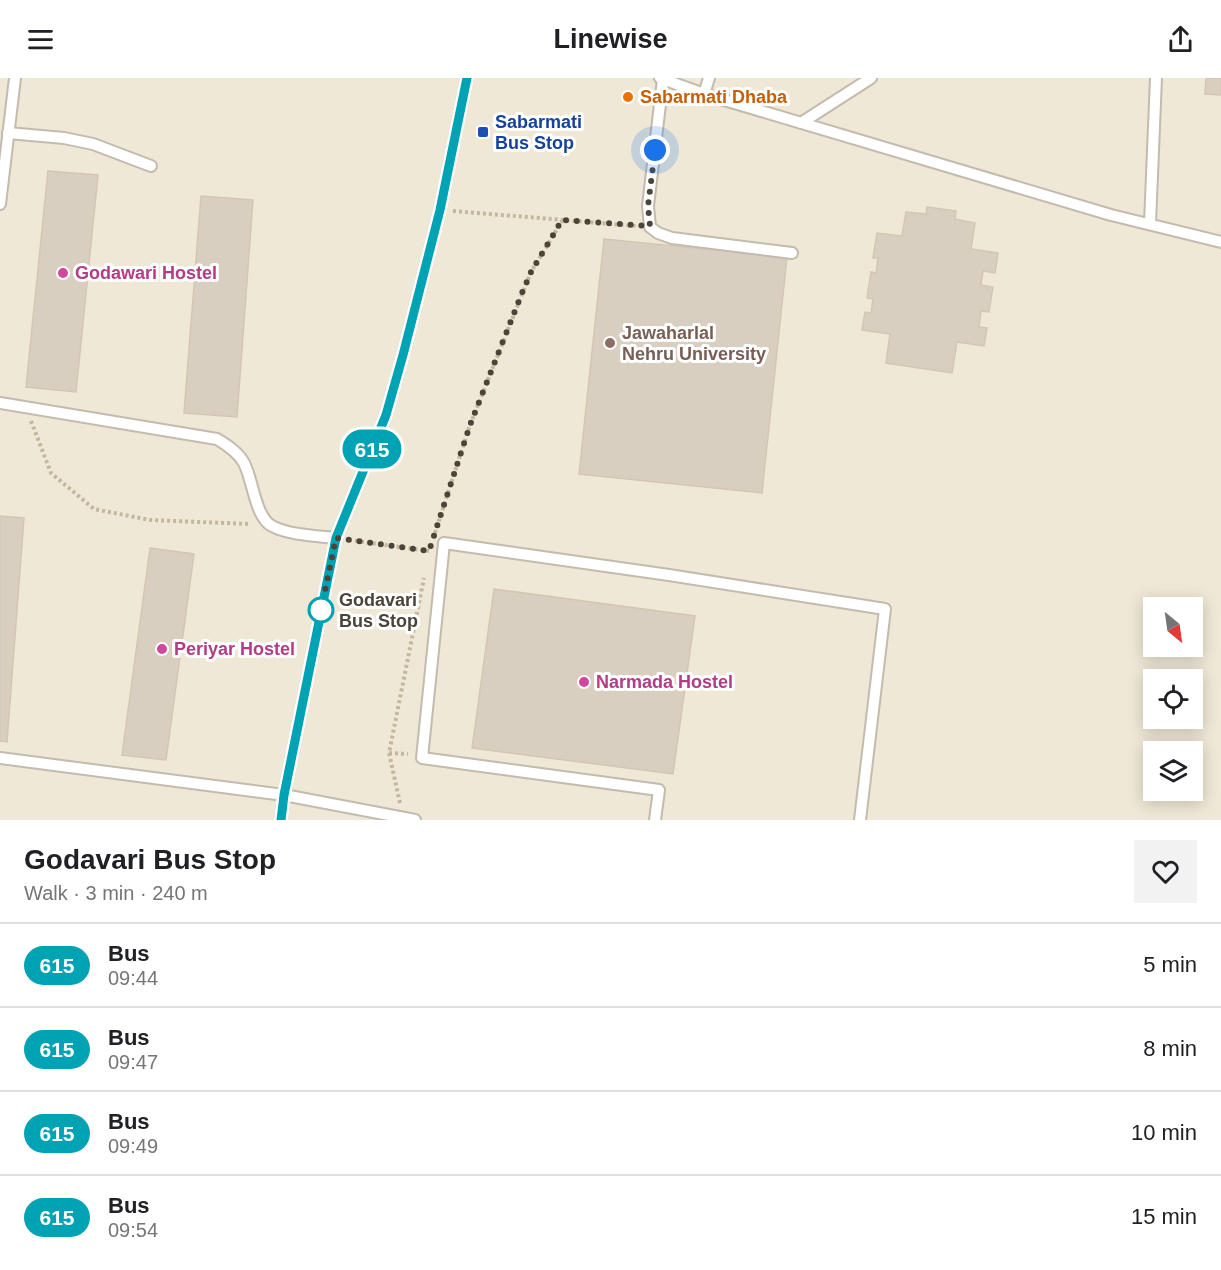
<!DOCTYPE html>
<html lang="en">
<head>
<meta charset="utf-8">
<style>
  body { margin:0; font-family:Arial,sans-serif; background:#f2f2f2; color:#202124; height:100vh; display:flex; flex-direction:column; font-size:22px; white-space:nowrap }
  * { box-sizing:border-box; margin:0 }
  p { font-size:20px; color:#757577 }
  .icon { flex:none; width:33px; height:33px; fill:none; stroke:currentColor; stroke-width:2; stroke-linecap:round; stroke-linejoin:round }
  .map { position:relative; height:742px; overflow:hidden }
  .drawer { display:flex; flex-direction:column; background:#fff; flex:1 }
  .drawer>* { flex:none }
  .badge { padding:0 12px; border-radius:20px; font-size:21px; line-height:39px }
  .needle { width:39px; rotate:151deg }
  .fabs { position:absolute; left:1143px; top:519px; display:grid; gap:12px }
  .fabs a { display:grid; place-items:center; width:60px; height:60px; border-radius:0px; background:#fff; box-shadow:0 3px 15px #0003; font-size:30px }
  .you { position:absolute; width:30px; height:30px; margin:-15px; border:4px solid #fff; border-radius:50%; background:#1a73e8; box-shadow:0 0 0 9px #1a73e833 }
  .map>.badge { position:absolute; translate:-50% -50%; box-shadow:0 0 0 3px #fff }
  .round { display:grid; place-items:center; flex:none; width:63px; height:63px; border-radius:0px; background:#f2f2f2 }
  .overview { display:flex; align-items:center; justify-content:space-between; height:102px; padding:0 24px }
  h1 { font-size:28px; font-weight:800; line-height:45px }
  ul { padding:0; list-style:none }
  li { display:flex; align-items:center; gap:18px; height:84px; padding:0 24px; border-top:2px solid #e0e0e0 }
  li div { flex:1 }
  li b { display:block; font-size:22px }
  li em { font-style:normal }
  li .badge { min-width:66px; font-weight:700; text-align:center }
  header { display:flex; justify-content:space-between; align-items:center; height:78px; padding:0 24px; background:#fff; font-size:27px; font-weight:800 }
  .map>svg:first-child { display:block }
  .education { fill:#efe8d6; fill-rule:evenodd }
  .building { fill:#d8cfc1; stroke:#d3c7b4; stroke-width:1.5 }
  .lines { fill:none; stroke-linecap:round; stroke-linejoin:round }
  .service-casing { stroke:#c2bbae; stroke-width:14 }
  .path { stroke:#c4b79f; stroke-width:4; stroke-dasharray:3 3; stroke-linecap:butt }
  .service { stroke:#fff; stroke-width:10 }
  .line-casing { stroke:#fff; stroke-width:14 }
  .line { stroke:#00a3b4; stroke-width:9 }
  .walk { stroke:#4b4439; stroke-width:6; stroke-dasharray:0 10.8 }
  .food-dot { fill:#e8710a; stroke:#fff; stroke-width:2 }
  .transit-dot { fill:#1a4fb4; stroke:#fff; stroke-width:2 }
  .hotel-dot { fill:#d1479c; stroke:#fff; stroke-width:2 }
  .education-dot { fill:#8d6e63; stroke:#fff; stroke-width:2 }
  .stop-dot { fill:#fff; stroke:#00a3b4; stroke-width:3 }
  .labels { text-anchor:middle; stroke-width:6; stroke-linejoin:round; paint-order:stroke }
  .food-label { font-size:18px; font-weight:bold; fill:#c56008; stroke:#fff; text-anchor:start }
  .transit-label { font-size:18px; font-weight:bold; fill:#164399; stroke:#fff; text-anchor:start }
  .hotel-label { font-size:18px; font-weight:bold; fill:#b23c85; stroke:#fff; text-anchor:start }
  .education-label { font-size:18px; font-weight:bold; fill:#785e54; stroke:#fff; text-anchor:start }
  .stop-label { font-size:18px; font-weight:bold; fill:#4b4439; stroke:#fff; text-anchor:start }
</style>
</head>
<body>
<header><svg class="icon" aria-label="menu" viewBox="0 0 24 24"><path d="M4 6h16M4 12h16M4 18h16"/></svg>Linewise<svg class="icon" aria-label="share" viewBox="0 0 24 24"><path d="M12 15V3M7 8l5-5 5 5M5 13v7h14v-7"/></svg></header>
<div class="map">
<svg width="1221" height="742" viewBox="0 0 1221 742">
  <rect width="100%" height="100%" fill="#f6f3ec"/>
  <path class="education" d="M0 0H1221V742H0ZM1154 530H1192V568H1154ZM1154 602H1192V640H1154ZM1154 674H1192V712H1154Z"/>
  <g class="building">
    <path d="M1206 0H1221V17L1205 16Z"/>
    <path d="M48 93 98 97 76 314 26 309Z"/>
    <path d="M201 118 253 122 237 339 184 335Z"/>
    <path d="M927 129 956 133 955 141 975 145 971 171 998 175 995 195 983 193 981 207 993 209 989 234 981 233 979 249 987 250 984 268 957 264 952 295 886 285 890 256 862 252 865 234 871 235 873 221 867 220 871 194 876 195 878 180H873L877 155 902 158 906 134 926 136Z"/>
    <path d="M604 161 787 179 762 415 579 396Z"/>
    <path d="M0 438 24 440 7 664 0 663Z"/>
    <path d="M150 470 194 476 166 682 122 677Z"/>
    <path d="M494 511 695 538 673 696 472 670Z"/>
  </g>
  <g class="lines">
    <defs>
      <g id="service">
        <path d="M660 0 704 16 1111 137 1221 164"/>
        <path d="M663 1 648 128 650 149 658 155 672 160 792 175"/>
        <path d="M704 16 709 0"/>
        <path d="M801 45 871 0"/>
        <path d="M8 55 64 60 93 66 151 88"/>
        <path d="M0 126 15 0"/>
        <path d="M1150 146 1156 0"/>
        <path d="M0 325 217 361C227 367 238 374 244 385 253 402 255 439 272 448 288 457 318 458 336 460"/>
        <path d="M0 680 284 717 415 742"/>
        <path d="M281 742 284 717 336 460 386 337 403 277 440 132 467 0"/>
        <path d="M655 742 659 712 422 680 444 465 669 497 885 531 860 742"/>
      </g>
    </defs>
    <use href="#service" class="service-casing"/>
    <g class="path">
      <path d="M453 133 637 148"/>
      <path d="M31 343 51 395 94 431 150 442 250 446"/>
      <path d="M435 455 470 347 531 194 562 143"/>
      <path d="M349 462 429 473"/>
      <path d="M389 675 408 676"/>
      <path d="M400 725 389 675 424 500"/>
    </g>
    <use href="#service" class="service"/>
  </g>
  <g class="lines">
    <defs>
      <path id="line" d="M281 742 284 717 336 460 386 337 403 277 440 132 467 0"/>
    </defs>
    <use href="#line" class="line-casing"/>
    <use href="#line" class="line"/>
    <path class="walk" d="M321 532 336 460 429 473 470 347 522 215 531 194 562 142 650 148 648 128 655 72"/>
  </g>
  <circle class="food-dot" cx="628" cy="19" r="6"/>
  <rect class="transit-dot" x="477" y="48" width="12" height="12" rx="3"/>
  <g class="hotel-dot">
    <circle cx="63" cy="195" r="6"/>
    <circle cx="162" cy="571" r="6"/>
    <circle cx="584" cy="604" r="6"/>
  </g>
  <circle class="education-dot" cx="610" cy="265" r="6"/>
  <circle class="stop-dot" cx="321" cy="532" r="12"/>
  <g class="labels">
    <g class="food-label">
      <text x="640" y="25">Sabarmati Dhaba</text>
    </g>
    <g class="transit-label">
      <text x="495" y="50">Sabarmati<tspan x="495" dy="21">Bus Stop</tspan></text>
    </g>
    <g class="hotel-label">
      <text x="75" y="201">Godawari Hostel</text>
      <text x="174" y="577">Periyar Hostel</text>
      <text x="596" y="610">Narmada Hostel</text>
    </g>
    <g class="education-label">
      <text x="622" y="261">Jawaharlal<tspan x="622" dy="21">Nehru University</tspan></text>
    </g>
    <g class="stop-label">
      <text x="339" y="528">Godavari<tspan x="339" dy="21">Bus Stop</tspan></text>
    </g>
  </g>
</svg>
<div class="fabs">
<a><svg class="needle" viewBox="-14 -14 28 28"><path d="M0-13l5 13h-10z" fill="#e53935"/><path d="M0 13l5-13h-10z" fill="#757577"/></svg></a>
<a><svg class="icon" aria-label="locate" viewBox="0 0 24 24"><circle cx="12" cy="12" r="6"/><path d="M12 2v4M12 18v4M2 12h4M18 12h4"/></svg></a>
<a><svg class="icon" aria-label="layers" viewBox="0 0 24 24"><path d="M12 4l9 5-9 5-9-5zM3 14l9 5 9-5"/></svg></a>
</div>
<div class="you" style="left:655px;top:72px"></div>
<b class="badge" style="left:372px;top:371px;background:#00a3b4;color:#fff">615</b>
</div>
<section class="drawer">
<div class="overview"><div><h1>Godavari Bus Stop</h1><p>Walk · 3 min · 240 m</p></div><a class="round"><svg class="icon" aria-label="heart" viewBox="0 0 24 24"><path d="M12 20l-8-8c-3-5 5-10 8-4 3-6 11-1 8 4z"/></svg></a></div>
<ul>
<li><span class="badge" style="background:#00a3b4;color:#fff">615</span><div><b>Bus</b><p>09:44</p></div><em>5 min</em></li>
<li><span class="badge" style="background:#00a3b4;color:#fff">615</span><div><b>Bus</b><p>09:47</p></div><em>8 min</em></li>
<li><span class="badge" style="background:#00a3b4;color:#fff">615</span><div><b>Bus</b><p>09:49</p></div><em>10 min</em></li>
<li><span class="badge" style="background:#00a3b4;color:#fff">615</span><div><b>Bus</b><p>09:54</p></div><em>15 min</em></li>
</ul>
</section>
</body>
</html>
